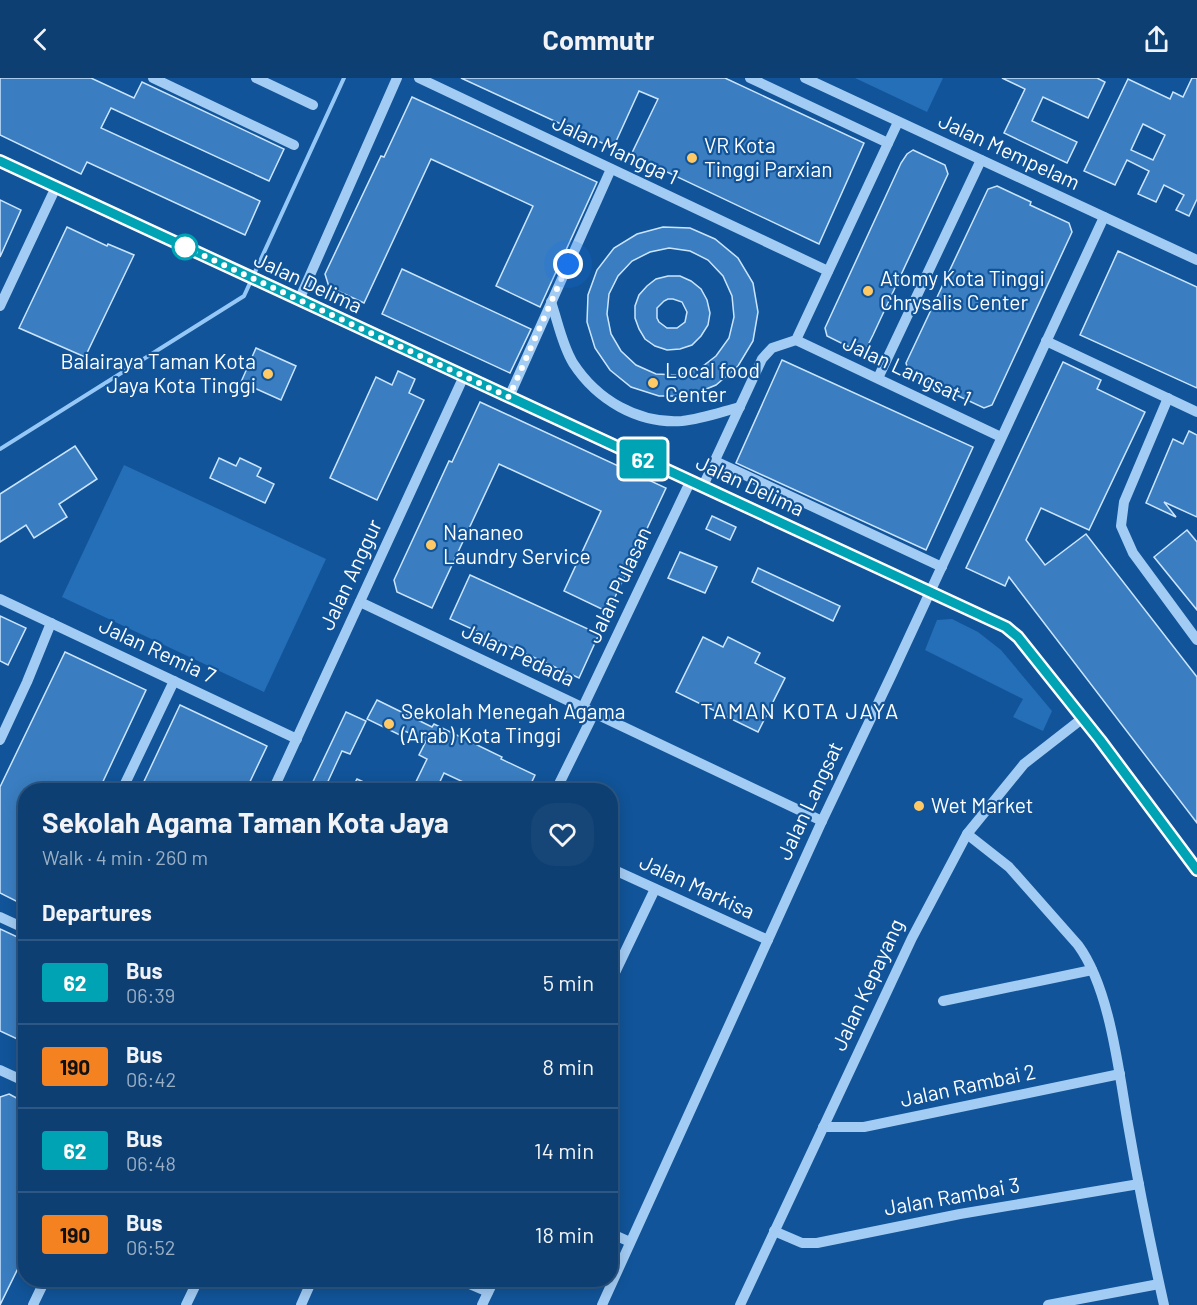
<!DOCTYPE html>
<html lang="en">
<head>
<meta charset="utf-8">
<style>
  body { margin:0; font-family:Barlow,sans-serif; background:#164678; color:#f1f3f6; height:100vh; display:flex; flex-direction:column; font-size:22px; white-space:nowrap }
  * { box-sizing:border-box; margin:0 }
  p { font-size:20px; color:#9aafc4 }
  .icon { flex:none; width:33px; height:33px; fill:none; stroke:currentColor; stroke-width:2; stroke-linecap:round; stroke-linejoin:round }
  .map { position:relative; flex:1; overflow:hidden }
  .side { position:absolute; left:18px; top:705px; width:600px; height:504px; display:flex; flex-direction:column; background:#0d3f73; border-radius:24px; box-shadow:0 3px 15px #0003,0 0 0 2px #2d5885 }
  .side>* { flex:none }
  .badge { padding:0 12px; border-radius:4px; font-size:21px; line-height:39px }
  .you { position:absolute; width:30px; height:30px; margin:-15px; border:4px solid #fff; border-radius:50%; background:#1a73e8; box-shadow:0 0 0 9px #1a73e833 }
  .map>.badge { position:absolute; translate:-50% -50%; box-shadow:0 0 0 3px #fff }
  h2 { padding:0 24px; font-size:22px; line-height:54px }
  .round { display:grid; place-items:center; flex:none; width:63px; height:63px; border-radius:24px; background:#164678 }
  .headline { display:flex; align-items:center; justify-content:space-between; height:102px; padding:0 24px }
  h1 { font-size:28px; font-weight:700; line-height:45px }
  ul { padding:0; list-style:none }
  li { display:flex; align-items:center; gap:18px; height:84px; padding:0 24px; border-top:2px solid #2d5885 }
  li div { flex:1 }
  li b { display:block; font-size:22px }
  li em { font-style:normal }
  li .badge { min-width:66px; font-weight:700; text-align:center }
  header { display:flex; justify-content:space-between; align-items:center; height:78px; padding:0 24px; background:#0d3f73; font-size:27px; font-weight:700 }
  .map>svg:first-child { display:block }
  .green { fill:#246fb8 }
  .lines { fill:none; stroke-linecap:round; stroke-linejoin:round }
  .stream { stroke:#95c8f7; stroke-width:4 }
  .building { fill:#3a7ec1; stroke:#cbe5fe; stroke-width:1.5; fill-rule:evenodd }
  .minor { stroke:#a3ccf4; stroke-width:10 }
  .line-casing { stroke:#fff; stroke-width:14 }
  .line { stroke:#00a3b4; stroke-width:9 }
  .walk { stroke:#fff; stroke-width:6; stroke-dasharray:0 10.8 }
  .poi-dot { fill:#ffca66; stroke:#115499; stroke-width:2 }
  .stop-dot { fill:#fff; stroke:#00a3b4; stroke-width:3 }
  .labels { text-anchor:middle; stroke-width:4.5; stroke-linejoin:round; paint-order:stroke }
  .poi-label { font-size:21px; fill:#fff; stroke:#115499; text-anchor:start }
  .street-label { font-size:21px; fill:#fff; stroke:#115499 }
  .neighbourhood-label { font-size:22px; letter-spacing:1.5px; fill:#fff; stroke:#115499 }
</style>
</head>
<body>
<header><svg class="icon" aria-label="back" viewBox="0 0 24 24"><path d="M15 5l-7 7 7 7"/></svg>Commutr<svg class="icon" aria-label="share" viewBox="0 0 24 24"><path d="M12 15V3M7 8l5-5 5 5M5 13v7h14v-7"/></svg></header>
<div class="map">
<svg width="1197" height="1227" viewBox="0 0 1197 1227">
  <rect width="100%" height="100%" fill="#115499"/>
  <g class="green">
    <path d="M855 0H943L927 34Z"/>
    <path d="M124 387 326 481 264 614 62 519Z"/>
    <path d="M952 541 978 554 1001 572 1052 633 1043 653 1013 639 1023 621 925 572 937 542Z"/>
  </g>
  <g class="lines">
    <path class="stream" d="M0 371 244 218 344 0"/>
  </g>
  <g class="building">
    <path d="M0 0H91L134 20 142 4 284 71 269 103 111 30 101 50 260 123 245 157 87 84 81 96 0 57Z"/>
    <path d="M461 0H725L864 65 819 166 631 77 658 21 639 13 613 70Z"/>
    <path d="M1002 0H1097L1105 4 1088 40 1043 19 1032 43 1077 64 1067 85 1004 55 1025 11Z"/>
    <path d="M1192 0H1197V121L1189 138 1176 132 1184 117 1164 107 1156 124 1138 116 1149 93 1127 82 1115 107 1084 93 1128 1 1170 21 1173 14 1183 19ZM1143 46 1165 57 1153 82 1131 72Z"/>
    <path d="M412 19 597 104 540 229 496 208 533 128 431 81 364 225 329 209 325 196 381 78 384 79Z"/>
    <path d="M913 72 945 87 948 96 873 257 866 271 859 274 827 258 825 250 901 85 907 76Z"/>
    <path d="M997 108 1031 124 1030 127 1069 145 1072 154 992 327 984 330 909 295 906 285 988 111Z"/>
    <path d="M0 122 21 132 0 179Z"/>
    <path d="M67 149 107 168 108 166 134 177 85 279 19 250Z"/>
    <path d="M663 149 690 150 715 161 738 180 753 205 758 234 753 263 738 288 716 307 689 318H659L631 309 610 292 595 270 587 244 588 217 597 192 614 170 637 156ZM669 170 690 173 708 182 723 198 732 218 734 239 729 260 716 278 699 291 678 297 656 296 636 287 621 273 611 256 607 236 609 216 618 198 632 183 650 174Z"/>
    <path d="M1118 173 1197 209V310L1080 257Z"/>
    <path d="M402 191 531 251 510 295 382 236Z"/>
    <path d="M668 198H680L691 203 701 211 707 222 710 235 708 247 701 258 692 267 680 271 667 272 655 268 645 261 639 251 635 240V228L639 217 647 208 656 201ZM668 221H673L682 224 687 234 685 244 677 250H667L659 244 657 240V230L664 223Z"/>
    <path d="M256 270 296 288 281 322 241 304Z"/>
    <path d="M782 282 973 369 926 472 736 385Z"/>
    <path d="M1063 284 1101 302 1097 311 1145 334 1089 452 1041 430 1026 462 1045 487 1086 456 1197 599V745L1009 499 1005 508 966 490Z"/>
    <path d="M398 293 415 301 409 315 424 322 377 422 330 400 376 299 392 307Z"/>
    <path d="M480 324 666 410 608 534 564 513 601 433 499 386 432 530 397 514 394 502 449 383 452 384Z"/>
    <path d="M1189 353 1197 357V439L1164 424 1176 439 1146 425 1173 361 1183 366Z"/>
    <path d="M75 368 97 401 59 426 67 439 34 460 26 447 0 464V416Z"/>
    <path d="M219 380 236 388 240 380 261 390 257 398 274 406 265 425 210 400Z"/>
    <path d="M712 438 736 449 730 462 706 451Z"/>
    <path d="M1187 452 1197 464V532L1154 479Z"/>
    <path d="M680 474 717 489 705 515 668 500Z"/>
    <path d="M758 490 840 528 833 543 752 504Z"/>
    <path d="M470 497 599 556 579 600 450 541Z"/>
    <path d="M0 538 26 550 8 587 0 583Z"/>
    <path d="M703 559 723 569 728 559 760 575 755 585 785 600 758 654 676 614Z"/>
    <path d="M65 574 146 612 99 712H26V828L0 815V709Z"/>
    <path d="M377 622 432 649 434 646 502 679 501 681 535 697 528 712H493L478 705 476 710 444 695 436 712H412L427 681 419 677 426 663 405 653 402 658 367 641Z"/>
    <path d="M180 627 267 668 246 712H140Z"/>
    <path d="M346 634 366 643 350 676 342 673 324 712H309Z"/>
    <path d="M357 701 381 712H351Z"/>
    <path d="M0 851 26 863V965L0 953Z"/>
    <path d="M9 1016 26 1025V1174L0 1227V1019Z"/>
  </g>
  <g class="lines">
    <g class="minor">
      <path d="M153 0 294 67"/>
      <path d="M256 0 313 27"/>
      <path d="M419 0 828 193"/>
      <path d="M750 0 888 65"/>
      <path d="M805 0 1197 182"/>
      <path d="M0 83 1006 549 1018 559 1099 662 1197 792"/>
      <path d="M299 222 397 0"/>
      <path d="M551 224C558 244 562 267 573 285 597 322 638 346 682 343 702 341 721 334 740 329"/>
      <path d="M0 228 56 109"/>
      <path d="M796 262 1001 359"/>
      <path d="M1046 263 1197 334"/>
      <path d="M878 300 981 82"/>
      <path d="M509 319 611 91"/>
      <path d="M1168 320 1124 424 1121 448 1133 475 1197 562"/>
      <path d="M715 383 942 489"/>
      <path d="M703 408 762 281 772 270 796 262 898 44"/>
      <path d="M0 521 297 661"/>
      <path d="M360 524 822 743"/>
      <path d="M583 629 691 402"/>
      <path d="M0 662 27 604 51 545"/>
      <path d="M122 712 174 603"/>
      <path d="M273 712 464 298"/>
      <path d="M556 712 594 635"/>
      <path d="M967 756 1009 789 1078 867C1111 912 1119 997 1129 1052 1139 1110 1151 1169 1164 1227"/>
      <path d="M610 790 768 862"/>
      <path d="M0 839 26 851"/>
      <path d="M610 905 655 811"/>
      <path d="M943 923 1092 892"/>
      <path d="M0 992 26 1004"/>
      <path d="M823 1049H864L1120 996"/>
      <path d="M774 1153 802 1165H817L960 1136 1139 1106"/>
      <path d="M610 1155 630 1164"/>
      <path d="M460 1202 488 1214"/>
      <path d="M33 1227 45 1202"/>
      <path d="M186 1227 198 1202"/>
      <path d="M301 1227 312 1202"/>
      <path d="M482 1227 494 1202"/>
      <path d="M602 1227 822 743 892 596 1104 139"/>
      <path d="M740 1227 912 860 967 756 1024 686 1083 640"/>
      <path d="M1048 1227 1159 1206"/>
    </g>
  </g>
  <g class="lines">
    <defs>
      <path id="line" d="M0 83 1006 549 1018 559 1100 662 1197 792"/>
    </defs>
    <use href="#line" class="line-casing"/>
    <use href="#line" class="line"/>
    <path class="walk" d="M185 169 509 319 568 186"/>
  </g>
  <g class="poi-dot">
    <circle cx="692" cy="80" r="6"/>
    <circle cx="868" cy="213" r="6"/>
    <circle cx="268" cy="296" r="6"/>
    <circle cx="653" cy="305" r="6"/>
    <circle cx="431" cy="467" r="6"/>
    <circle cx="389" cy="646" r="6"/>
    <circle cx="919" cy="728" r="6"/>
  </g>
  <circle class="stop-dot" cx="185" cy="169" r="12"/>
  <g class="labels">
    <g class="poi-label">
      <text x="704" y="75">VR Kota<tspan x="704" dy="24">Tinggi Parxian</tspan></text>
      <text x="880" y="208">Atomy Kota Tinggi<tspan x="880" dy="24">Chrysalis Center</tspan></text>
      <text x="256" y="291" text-anchor="end">Balairaya Taman Kota<tspan x="256" dy="24">Jaya Kota Tinggi</tspan></text>
      <text x="665" y="300">Local food<tspan x="665" dy="24">Center</tspan></text>
      <text x="443" y="462">Nananeo<tspan x="443" dy="24">Laundry Service</tspan></text>
      <text x="401" y="641">Sekolah Menegah Agama<tspan x="401" dy="24">(Arab) Kota Tinggi</tspan></text>
      <text x="931" y="735">Wet Market</text>
    </g>
    <g class="street-label">
      <text transform="translate(615 72) rotate(25)" y="7">Jalan Mangga 1</text>
      <text transform="translate(1009 74) rotate(25)" y="7">Jalan Mempelam</text>
      <text transform="translate(308 205) rotate(25)" y="7">Jalan Delima</text>
      <text transform="translate(907 293) rotate(25)" y="7">Jalan Langsat 1</text>
      <text transform="translate(750 408) rotate(25)" y="7">Jalan Delima</text>
      <text transform="translate(351 497) rotate(-65)" y="7">Jalan Anggur</text>
      <text transform="translate(619 507) rotate(-65)" y="7">Jalan Pulasan</text>
      <text transform="translate(157 573) rotate(25)" y="7">Jalan Remia 7</text>
      <text transform="translate(518 577) rotate(25)" y="7">Jalan Pedada</text>
      <text transform="translate(810 723) rotate(-65)" y="7">Jalan Langsat</text>
      <text transform="translate(697 809) rotate(25)" y="7">Jalan Markisa</text>
      <text transform="translate(868 907) rotate(-65)" y="7">Jalan Kepayang</text>
      <text transform="translate(968 1008) rotate(-12)" y="7">Jalan Rambai 2</text>
      <text transform="translate(952 1119) rotate(-10)" y="7">Jalan Rambai 3</text>
    </g>
    <g class="neighbourhood-label">
      <text x="800" y="641">TAMAN KOTA JAYA</text>
    </g>
  </g>
</svg>
<div class="you" style="left:568px;top:186px"></div>
<b class="badge" style="left:643px;top:381px;background:#00a3b4;color:#fff">62</b>
<section class="side">
<div class="headline"><div><h1>Sekolah Agama Taman Kota Jaya</h1><p>Walk · 4 min · 260 m</p></div><a class="round"><svg class="icon" aria-label="heart" viewBox="0 0 24 24"><path d="M12 20l-8-8c-3-5 5-10 8-4 3-6 11-1 8 4z"/></svg></a></div>
<h2>Departures</h2>
<ul>
<li><span class="badge" style="background:#00a3b4;color:#fff">62</span><div><b>Bus</b><p>06:39</p></div><em>5 min</em></li>
<li><span class="badge" style="background:#f58220;color:#111">190</span><div><b>Bus</b><p>06:42</p></div><em>8 min</em></li>
<li><span class="badge" style="background:#00a3b4;color:#fff">62</span><div><b>Bus</b><p>06:48</p></div><em>14 min</em></li>
<li><span class="badge" style="background:#f58220;color:#111">190</span><div><b>Bus</b><p>06:52</p></div><em>18 min</em></li>
</ul>
</section>
</div>
</body>
</html>
